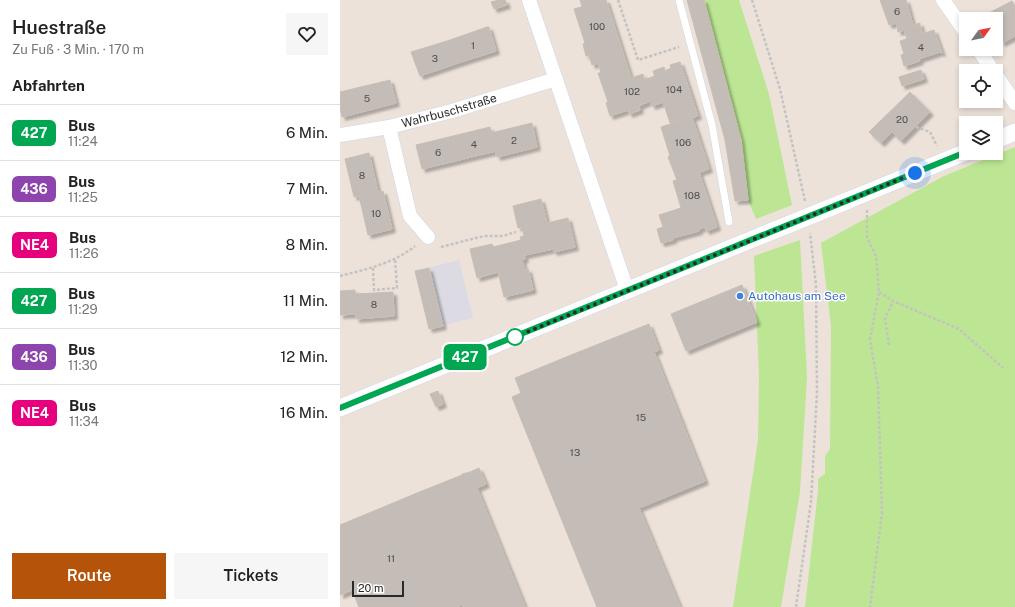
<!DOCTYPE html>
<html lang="de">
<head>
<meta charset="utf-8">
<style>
  body { margin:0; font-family:"Public Sans",sans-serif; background:#f6f6f6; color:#222; height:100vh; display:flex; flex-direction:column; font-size:15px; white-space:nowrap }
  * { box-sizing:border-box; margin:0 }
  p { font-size:13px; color:#767676 }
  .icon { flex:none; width:22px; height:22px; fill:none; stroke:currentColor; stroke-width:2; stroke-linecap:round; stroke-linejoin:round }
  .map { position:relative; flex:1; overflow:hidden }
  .panel { display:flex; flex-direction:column; background:#fff; width:340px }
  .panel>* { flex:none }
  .badge { padding:0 8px; border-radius:6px; font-size:14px; line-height:26px }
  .needle { width:26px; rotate:57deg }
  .controls { position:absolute; left:619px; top:12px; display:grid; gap:8px }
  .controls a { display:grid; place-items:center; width:44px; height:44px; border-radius:0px; background:#fff; box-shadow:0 2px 6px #0003; font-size:20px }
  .scale { position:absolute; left:12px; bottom:10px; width:52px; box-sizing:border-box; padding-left:4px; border:2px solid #292929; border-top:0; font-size:11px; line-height:14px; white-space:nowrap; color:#292929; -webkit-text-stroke:3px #fff; paint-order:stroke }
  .you { position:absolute; width:20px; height:20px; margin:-10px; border:3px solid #fff; border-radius:50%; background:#1a73e8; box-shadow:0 0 0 6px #1a73e833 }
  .map>.badge { position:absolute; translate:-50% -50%; box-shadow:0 0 0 2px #fff }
  h2 { padding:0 12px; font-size:15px; line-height:36px }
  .round { display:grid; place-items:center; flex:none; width:42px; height:42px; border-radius:0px; background:#f6f6f6 }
  .overview { display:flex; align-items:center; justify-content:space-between; height:68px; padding:0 12px }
  h1 { font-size:19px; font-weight:600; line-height:30px }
  .cta { display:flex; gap:8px; margin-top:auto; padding:8px 12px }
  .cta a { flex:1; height:46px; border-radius:0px; background:#b45309; color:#fff; font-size:16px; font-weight:600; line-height:46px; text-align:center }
  .cta a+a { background:#f6f6f6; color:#222 }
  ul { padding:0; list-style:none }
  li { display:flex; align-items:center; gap:12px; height:56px; padding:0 12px; border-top:1px solid #e0e0e0 }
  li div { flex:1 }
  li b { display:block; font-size:15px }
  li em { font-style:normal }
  li .badge { min-width:44px; font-weight:700; text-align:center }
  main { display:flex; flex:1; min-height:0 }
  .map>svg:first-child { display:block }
  .industrial { fill:#dcdbe4 }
  .green { fill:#bce693 }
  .building { fill:#c4bcb7; stroke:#c8beb4; filter:url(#shadow) }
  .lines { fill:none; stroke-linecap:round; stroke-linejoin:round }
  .service-casing { stroke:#cfd6e3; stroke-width:8 }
  .minor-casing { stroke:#cfd6e3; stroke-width:15 }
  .tertiary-casing { stroke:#cfd6e3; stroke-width:18 }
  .path { stroke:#c3c3c3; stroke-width:2.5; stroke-dasharray:3 2; stroke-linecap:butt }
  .service { stroke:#fff; stroke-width:7 }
  .minor { stroke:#fff; stroke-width:14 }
  .tertiary { stroke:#fff; stroke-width:17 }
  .tertiary-bridge-casing { stroke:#cfd6e3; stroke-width:18; stroke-linecap:butt }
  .tertiary-bridge { stroke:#fff; stroke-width:17 }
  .line-casing { stroke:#fff; stroke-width:9 }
  .line { stroke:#00a651; stroke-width:6 }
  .walk { stroke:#292929; stroke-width:4; stroke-dasharray:0 7.2 }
  .shop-dot { fill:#3f7fe0; stroke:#fff; stroke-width:1.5 }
  .stop-dot { fill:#fff; stroke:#00a651; stroke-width:2 }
  .labels { text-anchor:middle; stroke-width:3; stroke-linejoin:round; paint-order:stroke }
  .number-label { font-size:10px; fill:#504e4c }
  .street-label { font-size:12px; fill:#292929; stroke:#fff }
  .shop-label { font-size:12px; fill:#366cbe; stroke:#fff; text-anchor:start }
</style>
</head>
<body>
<main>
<section class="panel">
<div class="overview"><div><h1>Huestraße</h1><p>Zu Fuß · 3 Min. · 170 m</p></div><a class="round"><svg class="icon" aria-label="heart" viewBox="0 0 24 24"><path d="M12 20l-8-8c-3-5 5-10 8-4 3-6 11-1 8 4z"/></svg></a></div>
<h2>Abfahrten</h2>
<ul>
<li><span class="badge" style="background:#00a651;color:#fff">427</span><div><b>Bus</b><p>11:24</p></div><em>6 Min.</em></li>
<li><span class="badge" style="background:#8e44ad;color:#fff">436</span><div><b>Bus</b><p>11:25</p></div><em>7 Min.</em></li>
<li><span class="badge" style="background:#e6007e;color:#fff">NE4</span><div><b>Bus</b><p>11:26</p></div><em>8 Min.</em></li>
<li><span class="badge" style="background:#00a651;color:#fff">427</span><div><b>Bus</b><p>11:29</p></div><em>11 Min.</em></li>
<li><span class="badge" style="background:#8e44ad;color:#fff">436</span><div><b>Bus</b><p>11:30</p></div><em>12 Min.</em></li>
<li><span class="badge" style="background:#e6007e;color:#fff">NE4</span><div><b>Bus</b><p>11:34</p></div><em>16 Min.</em></li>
</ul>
<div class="cta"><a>Route</a><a>Tickets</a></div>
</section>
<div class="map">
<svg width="675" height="607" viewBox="0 0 675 607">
  <defs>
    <filter id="shadow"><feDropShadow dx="3.5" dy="3.5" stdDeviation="1" flood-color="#0004"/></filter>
  </defs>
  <rect width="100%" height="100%" fill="#ece2da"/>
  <path class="industrial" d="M119 260 133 318 89 329 75 271Z"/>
  <g class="green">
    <path d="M363 0H399L429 94 452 205 416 219 408 200Z"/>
    <path d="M675 147V607H465L478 491V479L485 474V456L490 449 491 326 481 243 604 176Z"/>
    <path d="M460 240 467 377 460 492 441 607H393L418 440 419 377 414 256Z"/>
  </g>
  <g class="building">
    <path d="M158 0H165L167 5 154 9 151 2Z"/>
    <path d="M240 0H265L242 7Z"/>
    <path d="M266 0 284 56 252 65 249 55 246 56 243 44 245 43 234 9Z"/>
    <path d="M347 0H364L401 140 408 200 395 201 385 140Z"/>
    <path d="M540 0H566L573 25 580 23V25L558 32 556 23 549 25Z"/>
    <path d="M672 1 675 6V36L662 43 656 31V19H650L647 14Z"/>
    <path d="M580 25 583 34 567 39 564 30Z"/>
    <path d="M147 27H149L156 51 118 63 110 40Z"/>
    <path d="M594 30 602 53H601L600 52 579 59 580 61 564 66 561 55 564 54 560 41Z"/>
    <path d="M110 40 118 63 80 76 71 52Z"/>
    <path d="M284 56 291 78 303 74 304 80 315 76 324 102 312 106 310 101 299 106 300 110 289 114 288 110 270 116 266 103 268 102 258 73H261L258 63Z"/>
    <path d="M340 62 358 116 330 123 313 71 324 67 325 71 331 68 330 65Z"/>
    <path d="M581 70 584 79 562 86 559 77Z"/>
    <path d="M50 80 56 103 2 117 0 108V92Z"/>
    <path d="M570 92 590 112 561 141 552 132 541 143 529 132Z"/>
    <path d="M352 117 369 169 337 180 328 157 330 156 321 127Z"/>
    <path d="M192 123 197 147 157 157 151 133Z"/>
    <path d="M150 127 156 151 119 160 113 136Z"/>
    <path d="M113 136 119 160 82 169 76 145Z"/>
    <path d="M29 153 38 192 14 197 5 159Z"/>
    <path d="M359 172 377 227 366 231 365 227 359 229V231L333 238V240L321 243 317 229 323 227 319 215 341 208 333 181Z"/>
    <path d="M43 191 52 229 28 235 19 196Z"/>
    <path d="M201 199 207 223 228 218 235 247 214 252 213 249 185 255 180 237 184 236 182 227 178 228 173 206Z"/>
    <path d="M181 240 185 259 182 260 185 270 188 269 193 290 164 297 158 272 137 278 130 249 152 244 153 247Z"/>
    <path d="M89 268 103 326 89 329 75 271Z"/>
    <path d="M402 285 417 322 346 351 331 314Z"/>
    <path d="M15 290 16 314 0 315V291Z"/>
    <path d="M53 292 54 316 16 319 15 294Z"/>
    <path d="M309 324 319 350 314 352 365 481 299 508 236 353Z"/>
    <path d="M236 353 299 508 340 607H257L172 397 181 393 175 378Z"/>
    <path d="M98 391 103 404 96 407 90 394Z"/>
    <path d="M139 468 146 484 137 488 130 472Z"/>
    <path d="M130 472 137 488 185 607H123L122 605 77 493 122 475V474Z"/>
    <path d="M77 493 122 605 116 607H19L12 590 0 595V525Z"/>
  </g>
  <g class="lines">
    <defs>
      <path id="service" d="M339 0 372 125 389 222"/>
      <g id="minor">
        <path d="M189 0 287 290"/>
        <path d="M603 0 626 33"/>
        <path d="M638 49 653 71"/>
        <path d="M656 75 675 103"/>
        <path d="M49 127 70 216 88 237"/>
        <path id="s1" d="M0 135 49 127 112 111 216 79"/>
      </g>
      <g id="tertiary">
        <path d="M656 140 675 132"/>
        <path d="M509 200 626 152"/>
        <path d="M0 408 420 236"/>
      </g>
    </defs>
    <use href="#service" class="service-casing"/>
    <use href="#minor" class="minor-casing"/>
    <use href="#tertiary" class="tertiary-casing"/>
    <g class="path">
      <path d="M278 0 298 60 339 47"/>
      <path d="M412 0 440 89 465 201"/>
      <path d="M576 127 590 132 597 146"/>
      <path d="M527 210V237L536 256 539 292 530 339 538 387 542 513 530 607"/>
      <path d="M101 247 144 236H163L176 232"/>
      <path d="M33 268 34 290 57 288 55 259"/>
      <path d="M0 276C26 269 53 264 75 246"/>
      <path d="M539 292 553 301 619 329 663 368"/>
      <path d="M549 345 545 319 553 301"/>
      <path d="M456 607 471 502 477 393 476 285 470 233"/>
    </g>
    <use href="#service" class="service"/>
    <use href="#minor" class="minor"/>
    <use href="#tertiary" class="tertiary"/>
    <defs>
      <path id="tertiary-bridge" d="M420 236 509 200"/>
    </defs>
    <use href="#tertiary-bridge" class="tertiary-bridge-casing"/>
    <use href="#tertiary-bridge" class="tertiary-bridge"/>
  </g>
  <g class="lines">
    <defs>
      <path id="line" d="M0 408 626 152"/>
    </defs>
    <use href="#line" class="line-casing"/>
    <use href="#line" class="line"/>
    <path class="walk" d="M175 337 575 173"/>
  </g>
  <circle class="shop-dot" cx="400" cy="296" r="4"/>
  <circle class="stop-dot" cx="175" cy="337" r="8"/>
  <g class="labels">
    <g class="number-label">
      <text x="557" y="15">6</text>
      <text x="257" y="30">100</text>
      <text x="133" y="49">1</text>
      <text x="581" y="51">4</text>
      <text x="95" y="62">3</text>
      <text x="334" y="93">104</text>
      <text x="292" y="95">102</text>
      <text x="27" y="102">5</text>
      <text x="562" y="123">20</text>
      <text x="174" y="144">2</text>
      <text x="343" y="146">106</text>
      <text x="134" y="148">4</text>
      <text x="98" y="156">6</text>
      <text x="22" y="179">8</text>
      <text x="352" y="199">108</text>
      <text x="36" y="217">10</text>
      <text x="34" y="308">8</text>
      <text x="301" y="421">15</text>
      <text x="235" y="456">13</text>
      <text x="51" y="562">11</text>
    </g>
    <g class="street-label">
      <text dy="4" stroke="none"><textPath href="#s1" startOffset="112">Wahrbuschstraße</textPath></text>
    </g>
    <g class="shop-label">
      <text x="408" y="300">Autohaus am See</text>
    </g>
  </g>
</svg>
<div class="controls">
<a><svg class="needle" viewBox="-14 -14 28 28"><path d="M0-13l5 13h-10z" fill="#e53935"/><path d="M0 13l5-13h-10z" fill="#767676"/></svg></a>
<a><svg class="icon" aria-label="locate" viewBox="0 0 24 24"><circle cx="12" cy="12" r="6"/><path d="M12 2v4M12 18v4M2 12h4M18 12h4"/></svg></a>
<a><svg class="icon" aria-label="layers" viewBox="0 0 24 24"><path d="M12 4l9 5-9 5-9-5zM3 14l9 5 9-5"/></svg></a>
</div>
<div class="scale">20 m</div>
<div class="you" style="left:575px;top:173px"></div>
<b class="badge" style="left:125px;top:357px;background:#00a651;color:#fff">427</b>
</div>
</main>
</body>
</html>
